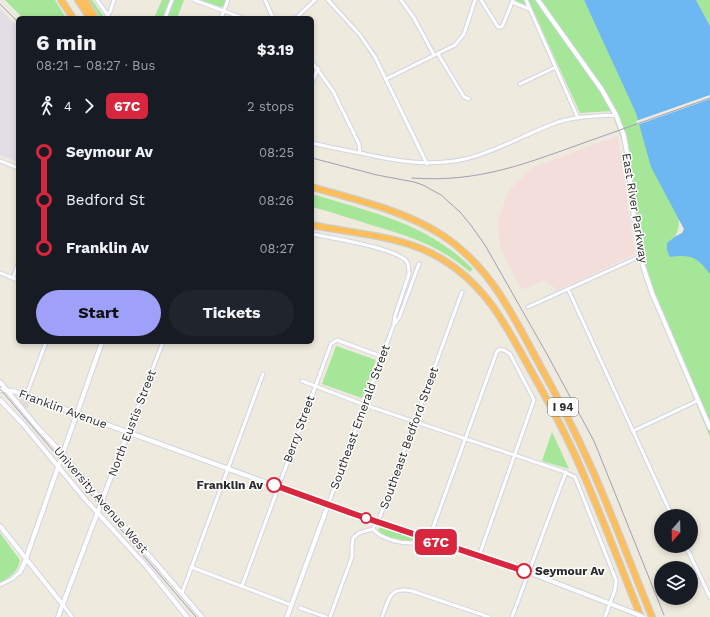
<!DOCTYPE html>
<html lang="en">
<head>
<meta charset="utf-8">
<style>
  body { margin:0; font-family:"Work Sans",sans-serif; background:#20242c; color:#f1f3f6; height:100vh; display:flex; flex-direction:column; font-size:15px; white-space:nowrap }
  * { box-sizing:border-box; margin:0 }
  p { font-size:13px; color:#9ea1a6 }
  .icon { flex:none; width:22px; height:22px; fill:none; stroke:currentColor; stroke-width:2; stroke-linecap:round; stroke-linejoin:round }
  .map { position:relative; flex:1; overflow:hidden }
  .details { position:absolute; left:16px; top:16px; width:298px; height:328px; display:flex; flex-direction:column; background:#171b24; border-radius:6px; box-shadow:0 2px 6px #0003 }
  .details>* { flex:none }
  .badge { padding:0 8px; border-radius:6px; font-size:14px; line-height:26px }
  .needle { width:26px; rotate:200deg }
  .tools { position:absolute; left:654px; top:509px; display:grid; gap:8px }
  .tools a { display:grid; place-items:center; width:44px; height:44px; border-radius:50%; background:#171b24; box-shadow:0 2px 6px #0003; font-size:20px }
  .map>.badge { position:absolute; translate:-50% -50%; box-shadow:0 0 0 2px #fff }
  .legs { display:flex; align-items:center; gap:6px; height:44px; padding:0 20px; font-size:13px }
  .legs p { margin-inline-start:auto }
  .summary { display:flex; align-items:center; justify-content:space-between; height:68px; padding:0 20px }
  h1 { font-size:22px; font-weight:700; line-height:30px }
  .primary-button { display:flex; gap:8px; margin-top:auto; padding:8px 20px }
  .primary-button a { flex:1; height:46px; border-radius:24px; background:#9ea0fa; color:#111; font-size:16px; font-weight:700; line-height:46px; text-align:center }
  .primary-button a+a { background:#20242c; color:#f1f3f6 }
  ul { padding:0 20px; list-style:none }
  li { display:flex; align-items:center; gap:14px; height:48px; font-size:15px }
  li i { display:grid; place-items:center; width:6px; height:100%; margin:0 5px; background:currentColor }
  li i::after { content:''; width:10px; height:10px; margin:-5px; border:3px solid; border-radius:50%; background:#171b24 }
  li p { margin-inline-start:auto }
  li:first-child i { background:linear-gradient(#0000 50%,currentColor 0) }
  li:last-child i { background:linear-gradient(currentColor 50%,#0000 0) }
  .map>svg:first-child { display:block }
  .industrial { fill:#e2dee6 }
  .medical { fill:#f4dedb }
  .green { fill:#a5e698 }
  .plaza { fill:#dedcd4 }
  .water { fill:#6db7f3 }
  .pier { fill:#eeeadd }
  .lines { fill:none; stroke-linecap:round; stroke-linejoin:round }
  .street-casing { stroke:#d2d3e5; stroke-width:5 }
  .secondary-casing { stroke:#d2d3e5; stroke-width:6 }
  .highway-casing { stroke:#ccc; stroke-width:8 }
  .street { stroke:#fff; stroke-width:3 }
  .secondary { stroke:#fff; stroke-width:4 }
  .highway { stroke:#ffbe57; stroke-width:5.5 }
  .tram { stroke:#a0a0b6; stroke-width:1 }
  .rail { stroke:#a0a0b6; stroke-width:1 }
  .secondary-bridge-casing { stroke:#d2d3e5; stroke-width:6; stroke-linecap:butt }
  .secondary-bridge { stroke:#fff; stroke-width:4 }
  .line-1-casing { stroke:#fff; stroke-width:9 }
  .line-1 { stroke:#d7263d; stroke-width:6 }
  .stop-1-dot { fill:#fff; stroke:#d7263d; stroke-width:2 }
  .labels { text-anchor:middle; stroke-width:3; stroke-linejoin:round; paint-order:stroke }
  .shield { fill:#fff; stroke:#6b6b6b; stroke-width:1 }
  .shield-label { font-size:11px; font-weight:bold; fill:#2b2b2b }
  .street-label { font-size:12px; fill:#2b2b2b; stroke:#fff }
  .stop-label { font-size:12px; font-weight:bold; fill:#2b2b2b; stroke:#fff; text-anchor:end }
</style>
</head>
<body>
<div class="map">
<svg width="710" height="617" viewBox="0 0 710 617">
  <rect width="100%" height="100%" fill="#eeeadd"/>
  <path class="industrial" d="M0 9 18 27V162L0 155Z"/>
  <path class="medical" d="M618 136 635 254 558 290 544 280 522 290 500 247 498 220 509 190 531 168Z"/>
  <g class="green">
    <path d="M5 0H55L66 18H23Z"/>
    <path d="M89 0H92L105 18H100Z"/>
    <path d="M162 0H184L177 18H154Z"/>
    <path d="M201 0H226L224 6 221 7Z"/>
    <path d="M514 0H584L638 111 679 216C679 229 679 233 669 243L703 261 710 272V437L649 290 638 252 633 225 623 143 611 111 580 113 532 8Z"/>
    <path d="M696 0H710V26Z"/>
    <path d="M312 194C373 213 425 222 473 269L470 272C437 244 411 237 371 225 352 219 332 212 312 207Z"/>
    <path d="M336 346 376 360 362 398 322 384Z"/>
    <path d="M552 432 569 469 542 461Z"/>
    <path d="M380 527H382L415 537 416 539C406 544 384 540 378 530Z"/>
    <path d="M0 533 20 560C18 572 10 577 0 583Z"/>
  </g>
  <path class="plaza" d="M18 397 30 402 28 408 26 409 18 400Z"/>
  <path class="water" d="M584 0H696L710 26V274C697 257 692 254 670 257L667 250V243L676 236 682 233 684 229 651 167 636 113Z"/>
  <path class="pier" d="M710 95V99L637 125 636 121Z"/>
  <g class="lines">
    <defs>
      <g id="street">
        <path d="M97 0 110 18"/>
        <path d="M194 0 243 18"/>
        <path d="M265 0 273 18"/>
        <path d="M328 0 360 35 375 57 427 164"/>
        <path d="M401 0 414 18 434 55"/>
        <path d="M481 0 498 27H501L503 25 513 0"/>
        <path d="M526 0 578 118"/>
        <path d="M512 2 529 9"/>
        <path d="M107 15 110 12 114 0"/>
        <path d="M165 18 172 0"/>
        <path d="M221 18 228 0"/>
        <path d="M296 18 315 0"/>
        <path d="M438 54 464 97 469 99"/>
        <path d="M312 62 333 91 359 144 360 153"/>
        <path d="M386 79 455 45 464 34 475 0"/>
        <path d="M312 83 318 68"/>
        <path d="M520 84 556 67"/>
        <path d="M312 143C328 147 344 150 360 153 395 161 429 167 465 159 496 152 523 135 553 124 573 116 595 116 616 115"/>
        <path d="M0 161 18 168"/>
        <path d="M312 234C330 238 398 248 407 262 409 266 409 270 409 274L395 316 394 323"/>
        <path d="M0 273 18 280"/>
        <path d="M13 278 18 264"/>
        <path d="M568 289 672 516"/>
        <path d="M528 307 641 256"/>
        <path d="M302 381 365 405 562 471 575 477 616 580 615 590 605 617"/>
        <path d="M26 396 46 342"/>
        <path d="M633 431 697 401"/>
        <path d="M128 432 163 342"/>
        <path d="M328 505 394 324 399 318 419 264"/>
        <path d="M373 529C383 542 419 549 430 536L496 354 498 350C504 349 506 351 510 354L534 400 479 556"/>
        <path d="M686 546 710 597"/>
        <path d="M191 567 291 605"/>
        <path d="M0 585 12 579 20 572"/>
        <path d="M242 586 331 344 337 340 383 357"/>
        <path d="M182 593 263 374"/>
        <path d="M63 605 72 617"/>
        <path d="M300 608 326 617"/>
        <path d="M330 617 352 557V546L353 538 359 533 373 529 375 524 378 522 462 292"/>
        <path d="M382 617C389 601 388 586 412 591L489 617"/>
        <path d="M512 617 566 472"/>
      </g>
      <g id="secondary">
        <path d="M538 0 602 90 616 115 624 136 627 153 634 218 641 256 643 266 652 293 710 428"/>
        <path d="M0 382 38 428 58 449 202 617"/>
        <path d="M0 390 13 391 34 398 328 505 528 572 634 613"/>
        <path d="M0 400 23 424 85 499 147 567 187 617"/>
        <path d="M0 526 63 605"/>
        <path d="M20 572 24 564 102 342"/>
        <path d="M58 617 128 432"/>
        <path d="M287 617 328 505"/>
      </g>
      <g id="highway">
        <path d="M61 0 73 18"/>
        <path d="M78 0 90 18"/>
        <path d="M85 0 95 18"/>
        <path d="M312 187C356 200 403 210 442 235 489 266 510 310 536 358 556 394 575 431 592 469 613 517 632 568 652 617"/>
        <path d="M312 225C355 234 401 235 440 258 485 284 506 325 530 369 546 397 561 425 575 455 599 508 619 563 641 617"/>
      </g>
    </defs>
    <use href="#street" class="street-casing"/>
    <use href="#secondary" class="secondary-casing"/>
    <use href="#highway" class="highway-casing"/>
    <use href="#street" class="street"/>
    <use href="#secondary" class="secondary"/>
    <use href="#highway" class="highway"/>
    <path class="tram" d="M0 389 196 617"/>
    <g class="rail">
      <path d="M0 4 18 22"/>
      <path d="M312 158 377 175 414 182 423 185 441 195 460 212 470 224 485 245 548 356 594 441 664 615"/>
      <path d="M412 178C480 183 527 163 589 141 629 127 670 112 710 98"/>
    </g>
    <defs>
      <path id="secondary-bridge" d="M634 613 643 617"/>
    </defs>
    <use href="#secondary-bridge" class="secondary-bridge-casing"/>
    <use href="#secondary-bridge" class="secondary-bridge"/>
  </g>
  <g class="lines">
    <defs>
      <path id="line-1" d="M274 485 354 514 524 571"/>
    </defs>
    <use href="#line-1" class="line-1-casing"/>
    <use href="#line-1" class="line-1"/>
  </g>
  <g class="stop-1-dot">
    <circle cx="274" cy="485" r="7"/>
    <circle cx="366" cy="518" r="5"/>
    <circle cx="524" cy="571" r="7"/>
  </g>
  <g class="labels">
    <rect class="shield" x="548" y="398" width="30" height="18" rx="3"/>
    <g class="shield-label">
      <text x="563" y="411">I 94</text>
    </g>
    <g class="street-label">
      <text transform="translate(635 208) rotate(81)" y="4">East River Parkway</text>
      <text transform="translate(63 409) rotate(20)" y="4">Franklin Avenue</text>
      <text transform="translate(360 417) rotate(-70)" y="4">Southeast Emerald Street</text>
      <text transform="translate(132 423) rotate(-69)" y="4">North Eustis Street</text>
      <text transform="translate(299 429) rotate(-70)" y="4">Berry Street</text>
      <text transform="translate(409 438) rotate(-70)" y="4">Southeast Bedford Street</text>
      <text transform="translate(101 500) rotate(49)" y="4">University Avenue West</text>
    </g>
    <g class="stop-label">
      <text x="263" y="489">Franklin Av</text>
      <text x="535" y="575" text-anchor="start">Seymour Av</text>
    </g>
  </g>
</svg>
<div class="tools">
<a><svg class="needle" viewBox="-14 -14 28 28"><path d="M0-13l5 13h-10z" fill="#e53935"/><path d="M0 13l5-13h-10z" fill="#9ea1a6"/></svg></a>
<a><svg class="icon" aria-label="layers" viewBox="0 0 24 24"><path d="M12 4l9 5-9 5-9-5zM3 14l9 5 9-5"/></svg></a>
</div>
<b class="badge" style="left:436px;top:542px;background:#d7263d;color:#fff">67C</b>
<section class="details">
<div class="summary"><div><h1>6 min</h1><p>08:21 – 08:27 · Bus</p></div><b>$3.19</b></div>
<div class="legs"><svg class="icon" aria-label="walk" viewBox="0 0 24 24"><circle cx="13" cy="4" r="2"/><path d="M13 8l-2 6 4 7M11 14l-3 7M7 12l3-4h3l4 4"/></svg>4<svg class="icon" aria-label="forward" viewBox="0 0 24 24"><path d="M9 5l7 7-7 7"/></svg><b class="badge" style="background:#d7263d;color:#fff">67C</b><p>2 stops</p></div>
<ul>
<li><i style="color:#d7263d"></i><b>Seymour Av</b><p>08:25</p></li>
<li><i style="color:#d7263d"></i><span>Bedford St</span><p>08:26</p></li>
<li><i style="color:#d7263d"></i><b>Franklin Av</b><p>08:27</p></li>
</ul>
<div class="primary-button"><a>Start</a><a>Tickets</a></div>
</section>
</div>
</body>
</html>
